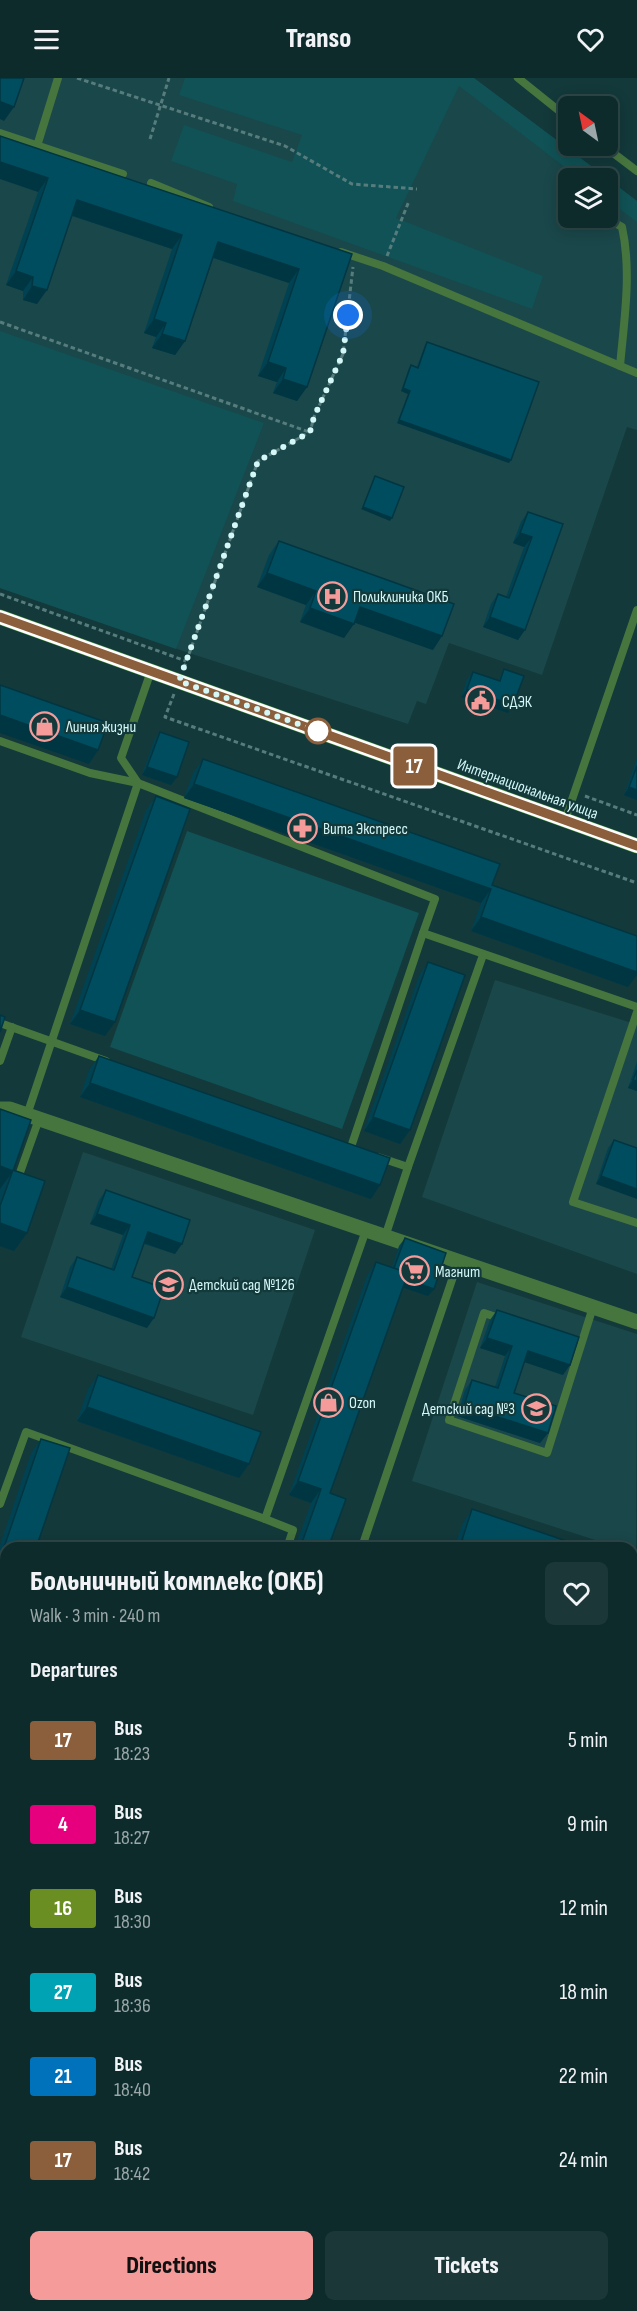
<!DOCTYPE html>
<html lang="en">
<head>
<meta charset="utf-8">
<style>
  body { margin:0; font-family:"Sofia Sans Condensed",sans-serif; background:#1c3738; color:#f1f3f6; height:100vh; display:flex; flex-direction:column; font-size:22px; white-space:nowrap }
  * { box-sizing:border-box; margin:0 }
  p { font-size:20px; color:#9ba7a9 }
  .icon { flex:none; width:33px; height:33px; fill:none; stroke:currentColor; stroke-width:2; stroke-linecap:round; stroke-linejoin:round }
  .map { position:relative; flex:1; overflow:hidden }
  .sheet { position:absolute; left:0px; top:1464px; width:638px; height:770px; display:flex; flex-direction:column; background:#0e2b2c; border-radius:18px 18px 0 0; box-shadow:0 3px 15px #0003,0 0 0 2px #2e4748 }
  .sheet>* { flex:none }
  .badge { padding:0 12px; border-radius:4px; font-size:21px; line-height:39px }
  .needle { width:39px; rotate:327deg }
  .fabs { position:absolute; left:558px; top:18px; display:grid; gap:12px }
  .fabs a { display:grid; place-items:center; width:60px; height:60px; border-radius:9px; background:#0e2b2c; box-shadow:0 3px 15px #0003,0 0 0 2px #2e4748; font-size:30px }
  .you { position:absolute; width:30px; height:30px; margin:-15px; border:4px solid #fff; border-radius:50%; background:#1a73e8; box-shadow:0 0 0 9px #1a73e833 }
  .map>.badge { position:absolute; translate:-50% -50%; box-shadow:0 0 0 3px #fff }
  h2 { padding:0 30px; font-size:22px; line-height:54px }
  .round { display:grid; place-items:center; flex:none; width:63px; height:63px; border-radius:9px; background:#1c3738 }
  .overview { display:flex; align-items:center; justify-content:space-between; height:102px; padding:0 30px }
  h1 { font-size:28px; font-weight:800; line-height:45px }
  .button { display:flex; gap:12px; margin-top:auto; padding:12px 30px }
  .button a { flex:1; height:69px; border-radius:9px; background:#f59b9a; color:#111; font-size:24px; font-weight:800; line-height:69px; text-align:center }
  .button a+a { background:#1c3738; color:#f1f3f6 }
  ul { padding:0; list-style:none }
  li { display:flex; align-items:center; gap:18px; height:84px; padding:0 30px }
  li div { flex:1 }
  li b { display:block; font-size:22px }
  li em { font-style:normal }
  li .badge { min-width:66px; font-weight:700; text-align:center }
  header { display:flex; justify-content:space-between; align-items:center; height:78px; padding:0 30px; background:#0e2b2c; font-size:27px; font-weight:800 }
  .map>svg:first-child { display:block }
  .built { fill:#1a474a }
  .green { fill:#105256 }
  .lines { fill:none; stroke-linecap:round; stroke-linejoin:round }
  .path { stroke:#577c7d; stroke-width:3; stroke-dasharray:4.5 3; stroke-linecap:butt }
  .lane { stroke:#47753e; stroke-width:8 }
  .street { stroke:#47753e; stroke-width:15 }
  .secondary { stroke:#4d9a3e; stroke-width:15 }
  .wall { fill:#004252 }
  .shaded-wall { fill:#003642 }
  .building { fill:#004d5f; stroke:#003642; stroke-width:1.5 }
  .line-casing { stroke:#fff; stroke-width:14 }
  .line { stroke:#8b5e3c; stroke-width:9 }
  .walk { stroke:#d4f7f8; stroke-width:6; stroke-dasharray:0 10.8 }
  .stop-dot { fill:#fff; stroke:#8b5e3c; stroke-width:3 }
  .labels { text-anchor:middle; stroke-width:4.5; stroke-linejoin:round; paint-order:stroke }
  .poi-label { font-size:16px; fill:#d4f7f8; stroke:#13393b; text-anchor:start }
  .street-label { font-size:16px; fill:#d4f7f8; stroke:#13393b }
</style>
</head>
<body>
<header><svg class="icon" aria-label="menu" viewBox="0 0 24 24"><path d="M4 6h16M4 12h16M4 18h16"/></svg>Transo<svg class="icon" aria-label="heart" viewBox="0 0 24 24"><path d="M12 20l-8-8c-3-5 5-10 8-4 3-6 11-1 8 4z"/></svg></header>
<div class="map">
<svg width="637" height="2233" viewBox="0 0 637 2233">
  <rect width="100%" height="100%" fill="#13393b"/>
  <g class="built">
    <path d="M0 0H474L607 100H568V140H608V101L637 123V352L627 349 542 597 449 565 426 626 417 623 408 646 189 575 0 510Z"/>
    <path d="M495 902 632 945 637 933V1196L422 1119Z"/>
    <path d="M83 1074 315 1152 253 1337 21 1259Z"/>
    <path d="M477 1204 637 1256 636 1475 632 1474V1470H620L412 1403Z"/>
  </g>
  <g class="green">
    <path d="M185 0H474L607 100H579L459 8 396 140 543 198 532 231 233 123 237 106 171 83 184 47 292 84 302 57 179 17Z"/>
    <path d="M608 101 637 123V144L608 122Z"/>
    <path d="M0 253 264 345 176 571 0 510Z"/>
    <path d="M187 753 419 835 342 1051 110 969Z"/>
    <path d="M0 2035 6 2037V2228H222L220 2233H0Z"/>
    <path d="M632 2094 637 2096V2233H251L253 2228H632Z"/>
  </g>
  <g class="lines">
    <g class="path">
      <path d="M77 0 285 68 352 106 417 111"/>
      <path d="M150 61 169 0"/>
      <path d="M387 178 409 123"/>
      <path d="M0 244 309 354"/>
      <path d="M0 516 186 583"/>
      <path d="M184 590 258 383 310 354 314 339 343 276 353 189"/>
      <path d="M174 616 165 639 637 805"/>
      <path d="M585 718 637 737"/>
    </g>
    <g class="lane">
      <path d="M518 0 568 40"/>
      <path d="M0 55 123 96"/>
      <path d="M37 68 58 0"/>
      <path d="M604 68 637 93"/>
      <path d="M151 105 209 129"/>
      <path d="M610 142 622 149C632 194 624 243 620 288"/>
      <path d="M341 174 383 188 637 295"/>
      <path d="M0 663 90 695 138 705 435 821 423 855 637 929"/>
      <path d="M565 742 637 532"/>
      <path d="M637 934 573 1124 637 1145"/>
      <path d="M0 945 106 983"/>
      <path d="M0 983 12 949"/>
      <path d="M27 1037 138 705 121 680 151 593"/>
      <path d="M351 1069 423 855"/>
      <path d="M378 1079 408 1089 385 1159"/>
      <path d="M408 1089 483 877"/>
      <path d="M17 1103 39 1041"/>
      <path d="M502 1241 484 1235 449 1342 547 1375 593 1229"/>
      <path d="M0 1426 26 1354 265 1441"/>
      <path d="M287 1470 293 1452 265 1441 366 1152"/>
      <path d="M374 1470 363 1466 458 1184"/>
      <path d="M632 1563 637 1565"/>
      <path d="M632 1682 637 1667"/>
      <path d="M632 1787 637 1789"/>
      <path d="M632 1916 637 1900"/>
      <path d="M0 1996 6 1998"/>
      <path d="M0 2207 6 2209"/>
      <path d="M632 2221 637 2223"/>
      <path d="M51 2228 64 2233"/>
      <path d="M467 2228 481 2233"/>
      <path d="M196 2233 198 2228"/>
      <path d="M312 2233 314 2228"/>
    </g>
    <g class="street">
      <path d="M0 1031H10L637 1244"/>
      <path d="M236 2233 238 2228"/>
    </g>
    <g class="secondary">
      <path d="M0 539 637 768"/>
      <path d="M0 1704 6 1706"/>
      <path d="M632 1920 637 1922"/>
    </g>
  </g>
  <g class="wall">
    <path d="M0 58 352 176 307 309 297 323 273 315 277 304 258 298 289 205 213 180 185 263 175 277 152 270 156 259 144 255 172 171 72 138 37 226 23 222V213L6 207 38 114Z"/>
    <path d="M427 264 509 385 397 345 408 316 401 313 409 290 411 287 417 289 425 267Z"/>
    <path d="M528 434 563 446 518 562 483 549 491 526 498 516 506 519 524 469 513 465 521 444Z"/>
    <path d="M279 463 433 572 354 544 344 560 300 544 306 527 257 509 269 477Z"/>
    <path d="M504 591 513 627 508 635 461 619 467 601 473 594 498 602Z"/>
    <path d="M160 654 171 707 142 697 154 662Z"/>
    <path d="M637 680V722L624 717Z"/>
    <path d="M203 681 492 807 628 909 471 853 481 825 184 720 193 695Z"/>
    <path d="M156 718 105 958 70 946 146 732Z"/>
    <path d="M428 884 410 1052 400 1066 364 1053 419 898Z"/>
    <path d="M99 978 371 1121 80 1019 89 992Z"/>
    <path d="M637 984V1013L628 1010Z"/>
    <path d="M0 1031 27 1155 14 1173 0 1168Z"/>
    <path d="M614 1062 637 1070 596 1106 608 1070Z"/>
    <path d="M106 1112 175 1176 144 1166 132 1199 147 1250 60 1219 70 1189 77 1179 111 1191 123 1157 90 1146 99 1122Z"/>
    <path d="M405 1160 428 1218 403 1209 330 1415 328 1470H295L311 1425 289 1417 367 1198 376 1184 392 1189 399 1168Z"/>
    <path d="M497 1232 563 1297 524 1284 514 1315 548 1355 540 1365 457 1338 465 1312 472 1302 495 1309 505 1278 480 1270 490 1242Z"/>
    <path d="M98 1297 249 1386 239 1400 77 1343 88 1311Z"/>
    <path d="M41 1361 6 1470V1540L0 1538V1467L31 1375Z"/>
    <path d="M472 1431 587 1470H454L463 1445Z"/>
    <path d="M637 1702V1779L632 1777V1717Z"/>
  </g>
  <g class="shaded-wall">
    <path d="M1 24 14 29 4 43 0 41V26Z"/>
    <path d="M0 84 48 100 38 114 0 101Z"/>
    <path d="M77 122 182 157 172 171 67 136Z"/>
    <path d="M218 164 299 191 289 205 208 178Z"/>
    <path d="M16 193 33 199 23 213 6 207Z"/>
    <path d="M32 208 47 212 37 226 23 222Z"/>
    <path d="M154 241 166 245 156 259 144 255Z"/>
    <path d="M162 256 185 263 175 277 152 270Z"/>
    <path d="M268 284 286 290 277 304 258 298Z"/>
    <path d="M283 301 307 309 297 323 273 315Z"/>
    <path d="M403 310 410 313 408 316 401 313Z"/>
    <path d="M399 342 511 382 509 385 397 345Z"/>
    <path d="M363 429 392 440 390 443 361 431Z"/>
    <path d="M520 455 532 459 524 469 513 465Z"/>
    <path d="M267 495 316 513 306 527 257 509Z"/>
    <path d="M360 529 442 558 433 572 350 543Z"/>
    <path d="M310 530 354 546 344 560 300 544Z"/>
    <path d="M490 539 525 552 518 562 483 549Z"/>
    <path d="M467 611 513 627 508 635 461 619Z"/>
    <path d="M0 637 98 672 89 686 0 655Z"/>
    <path d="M147 689 177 699 171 707 142 697Z"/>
    <path d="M194 706 491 811 481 825 184 720Z"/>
    <path d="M629 709 637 712V722L624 717Z"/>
    <path d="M481 839 637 894V897L628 909 471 853Z"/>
    <path d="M80 932 115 944 105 958 70 946Z"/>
    <path d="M633 1002 637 1003V1013L628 1010Z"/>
    <path d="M90 1005 380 1107 371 1121 80 1019Z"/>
    <path d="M373 1039 410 1052 400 1066 364 1053Z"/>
    <path d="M0 1088 13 1093 0 1111Z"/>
    <path d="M601 1098 637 1111V1121L596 1106Z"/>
    <path d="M97 1136 130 1147 123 1157 90 1146Z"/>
    <path d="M0 1145 27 1155 14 1173 0 1168Z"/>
    <path d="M148 1154 182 1166 175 1176 141 1164Z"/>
    <path d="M392 1196 434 1211 428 1218 386 1204Z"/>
    <path d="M67 1209 154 1240 147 1250 60 1219Z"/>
    <path d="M487 1260 512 1268 505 1278 480 1270Z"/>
    <path d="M528 1273 570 1287 563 1297 521 1283Z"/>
    <path d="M464 1328 548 1355 540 1365 457 1338Z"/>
    <path d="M87 1329 249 1386 239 1400 77 1343Z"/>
    <path d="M298 1403 321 1411 311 1425 289 1417Z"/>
    <path d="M462 1462 485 1470H456Z"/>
    <path d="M0 1521 6 1523V1540L0 1538Z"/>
    <path d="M0 1619 6 1621V1638L0 1636Z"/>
    <path d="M632 1760 637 1762V1779L632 1777Z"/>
  </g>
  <g class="building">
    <path d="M0 0H24L14 29 1 24 0 28Z"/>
    <path d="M0 58 352 176 307 309 283 301 286 290 268 284 299 191 218 164 185 263 162 256 166 245 154 241 182 157 77 122 47 212 32 208 33 199 16 193 48 100 0 84Z"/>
    <path d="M427 264 539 304 511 382 399 342 410 313 403 310 411 287 418 290Z"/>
    <path d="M375 398 404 409 392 440 363 429Z"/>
    <path d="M528 434 563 446 525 552 490 539 498 516 509 520 532 459 520 455Z"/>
    <path d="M279 463 454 526 442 558 360 529 354 546 310 530 316 513 267 495Z"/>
    <path d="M504 591 524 598 513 627 467 611 473 594 500 603Z"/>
    <path d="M0 607 108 645 98 672 0 637Z"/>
    <path d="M160 654 189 664 177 699 147 689Z"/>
    <path d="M203 681 500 786 492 807 637 858V894L481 839 491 811 194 706Z"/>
    <path d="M637 688V712L629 709Z"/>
    <path d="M156 718 190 731 115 944 80 932Z"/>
    <path d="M428 884 465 897 410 1052 373 1039Z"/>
    <path d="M0 937 5 939 0 954Z"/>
    <path d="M99 978 390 1080 380 1107 90 1005Z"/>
    <path d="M637 992V1003L633 1002Z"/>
    <path d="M0 1031 31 1042 13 1093 0 1088Z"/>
    <path d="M614 1062 637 1070V1111L601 1098Z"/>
    <path d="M13 1092 45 1103 27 1155 0 1145V1128Z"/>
    <path d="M106 1112 190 1142 182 1166 148 1154 132 1199 164 1210 154 1240 67 1209 77 1179 114 1192 130 1147 97 1136Z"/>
    <path d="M405 1160 446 1175 434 1211 406 1201 408 1195 394 1190Z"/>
    <path d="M376 1184 408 1195 330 1415 346 1421 328 1470H300L321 1411 298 1403Z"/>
    <path d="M497 1232 579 1259 570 1287 528 1273 514 1315 556 1328 548 1355 464 1328 472 1302 498 1310 512 1268 487 1260Z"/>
    <path d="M98 1297 261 1354 249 1386 87 1329Z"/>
    <path d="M41 1361 70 1370 36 1470H6V1523L0 1521V1481Z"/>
    <path d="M472 1431 587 1470H485L462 1462Z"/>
    <path d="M632 1485 637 1487V1491L632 1506Z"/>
    <path d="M0 1585 6 1587V1621L0 1619Z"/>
    <path d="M637 1715V1762L632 1760V1731Z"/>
  </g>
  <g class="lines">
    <defs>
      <path id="line" d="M0 539 637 768"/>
    </defs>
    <use href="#line" class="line-casing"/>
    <use href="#line" class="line"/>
    <path class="walk" d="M318 653 179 603 258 383 310 354 314 339 343 276 348 237"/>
  </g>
  <defs>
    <symbol id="hospital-ring" viewBox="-11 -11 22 22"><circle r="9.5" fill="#13393b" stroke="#f59b9a" stroke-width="1.5"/><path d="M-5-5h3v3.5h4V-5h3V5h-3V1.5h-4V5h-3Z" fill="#f59b9a"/></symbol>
    <symbol id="civic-ring" viewBox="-11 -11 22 22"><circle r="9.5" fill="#13393b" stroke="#f59b9a" stroke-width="1.5"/><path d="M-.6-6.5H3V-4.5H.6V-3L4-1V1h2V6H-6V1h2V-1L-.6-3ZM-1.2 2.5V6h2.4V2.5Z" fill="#f59b9a"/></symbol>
    <symbol id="shop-ring" viewBox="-11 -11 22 22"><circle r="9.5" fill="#13393b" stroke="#f59b9a" stroke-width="1.5"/><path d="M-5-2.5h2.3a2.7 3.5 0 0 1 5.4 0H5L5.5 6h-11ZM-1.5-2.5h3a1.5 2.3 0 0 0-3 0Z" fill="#f59b9a"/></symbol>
    <symbol id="pharmacy-ring" viewBox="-11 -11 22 22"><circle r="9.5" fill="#13393b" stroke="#f59b9a" stroke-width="1.5"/><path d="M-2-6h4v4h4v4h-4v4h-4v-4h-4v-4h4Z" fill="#f59b9a"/></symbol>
    <symbol id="supermarket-ring" viewBox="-11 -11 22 22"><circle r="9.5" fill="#13393b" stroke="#f59b9a" stroke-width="1.5"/><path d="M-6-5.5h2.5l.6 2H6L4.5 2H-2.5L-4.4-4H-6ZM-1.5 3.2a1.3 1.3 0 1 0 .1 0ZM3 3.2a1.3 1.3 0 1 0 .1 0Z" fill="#f59b9a"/></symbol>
    <symbol id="school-ring" viewBox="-11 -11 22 22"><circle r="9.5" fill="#13393b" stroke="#f59b9a" stroke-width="1.5"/><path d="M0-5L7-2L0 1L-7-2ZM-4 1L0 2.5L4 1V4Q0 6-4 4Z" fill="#f59b9a"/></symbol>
  </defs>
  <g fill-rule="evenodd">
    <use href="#hospital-ring" x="316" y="502" width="33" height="33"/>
    <use href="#civic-ring" x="464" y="606" width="33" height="33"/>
    <use href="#shop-ring" x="28" y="632" width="33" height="33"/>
    <use href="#pharmacy-ring" x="286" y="734" width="33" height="33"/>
    <use href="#supermarket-ring" x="398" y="1176" width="33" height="33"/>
    <use href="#school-ring" x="152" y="1190" width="33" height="33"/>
    <use href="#shop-ring" x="312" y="1308" width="33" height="33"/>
    <use href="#school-ring" x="520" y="1314" width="33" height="33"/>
  </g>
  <circle class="stop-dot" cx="318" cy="653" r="12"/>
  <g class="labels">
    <g class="poi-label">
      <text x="353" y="524">Поликлиника ОКБ</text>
      <text x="502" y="629">СДЭК</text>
      <text x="66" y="654">Линия жизни</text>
      <text x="323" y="756">Вита Экспресс</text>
      <text x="435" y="1199">Магнит</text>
      <text x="189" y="1212">Детский сад №126</text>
      <text x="349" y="1330">Ozon</text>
      <text x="515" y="1336" text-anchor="end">Детский сад №3</text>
    </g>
    <g class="street-label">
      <text transform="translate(528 710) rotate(20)" y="6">Интернациональная улица</text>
    </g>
  </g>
</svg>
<div class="fabs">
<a><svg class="needle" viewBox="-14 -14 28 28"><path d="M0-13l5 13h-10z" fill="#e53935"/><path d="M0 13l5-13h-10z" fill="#9ba7a9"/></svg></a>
<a><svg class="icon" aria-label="layers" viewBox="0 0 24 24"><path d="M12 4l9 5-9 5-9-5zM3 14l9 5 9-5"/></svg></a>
</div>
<div class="you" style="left:348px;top:237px"></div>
<b class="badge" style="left:414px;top:688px;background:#8b5e3c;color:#fff">17</b>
<section class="sheet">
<div class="overview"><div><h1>Больничный комплекс (ОКБ)</h1><p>Walk · 3 min · 240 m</p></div><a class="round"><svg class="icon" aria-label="heart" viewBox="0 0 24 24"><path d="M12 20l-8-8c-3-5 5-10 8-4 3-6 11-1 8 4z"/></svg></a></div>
<h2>Departures</h2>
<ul>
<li><span class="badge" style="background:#8b5e3c;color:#fff">17</span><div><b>Bus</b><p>18:23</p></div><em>5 min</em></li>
<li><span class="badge" style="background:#e6007e;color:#fff">4</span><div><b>Bus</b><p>18:27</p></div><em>9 min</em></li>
<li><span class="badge" style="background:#6b8e23;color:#fff">16</span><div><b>Bus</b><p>18:30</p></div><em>12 min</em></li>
<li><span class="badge" style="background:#00a3b4;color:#fff">27</span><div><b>Bus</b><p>18:36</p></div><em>18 min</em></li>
<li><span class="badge" style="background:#0072bc;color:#fff">21</span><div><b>Bus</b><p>18:40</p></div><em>22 min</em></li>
<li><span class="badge" style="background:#8b5e3c;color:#fff">17</span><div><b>Bus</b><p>18:42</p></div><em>24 min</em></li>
</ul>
<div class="button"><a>Directions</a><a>Tickets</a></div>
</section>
</div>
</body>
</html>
